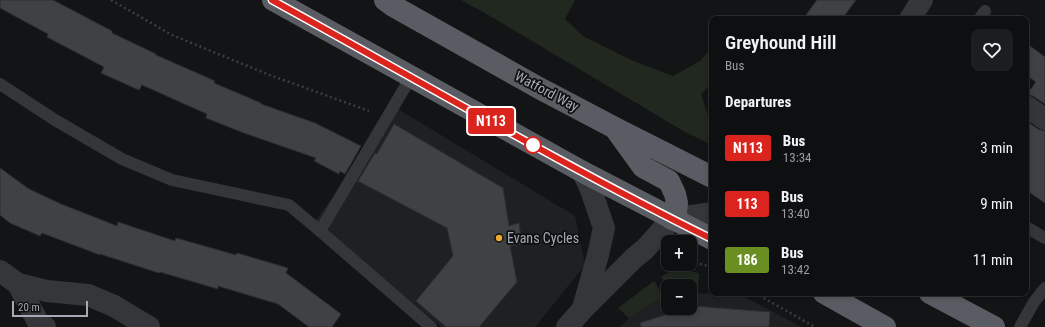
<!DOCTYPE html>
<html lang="en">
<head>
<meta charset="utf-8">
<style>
  body { margin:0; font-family:"Roboto Condensed",sans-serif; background:#1c1d1e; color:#f1f3f6; height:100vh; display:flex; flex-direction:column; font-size:15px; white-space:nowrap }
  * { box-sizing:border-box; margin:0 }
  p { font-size:13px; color:#9b9c9f }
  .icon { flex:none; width:22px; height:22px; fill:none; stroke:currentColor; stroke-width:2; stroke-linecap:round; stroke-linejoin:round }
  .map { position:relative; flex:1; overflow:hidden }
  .details { position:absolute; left:709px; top:16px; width:320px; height:280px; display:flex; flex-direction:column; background:#0e0f10; border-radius:8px; box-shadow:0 2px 6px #0003,0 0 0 1px #2e2f30 }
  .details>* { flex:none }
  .badge { padding:0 8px; border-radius:3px; font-size:14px; line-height:26px }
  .controls { position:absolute; left:661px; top:235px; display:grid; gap:8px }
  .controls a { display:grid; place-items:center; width:36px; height:36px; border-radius:8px; background:#0e0f10; box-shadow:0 2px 6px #0003,0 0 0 1px #2e2f30; font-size:20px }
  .scale { position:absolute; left:12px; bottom:10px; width:76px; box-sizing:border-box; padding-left:4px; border:2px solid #a5abb5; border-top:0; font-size:11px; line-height:14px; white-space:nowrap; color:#a5abb5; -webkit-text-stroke:3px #0e0f10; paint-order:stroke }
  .map>.badge { position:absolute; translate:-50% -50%; box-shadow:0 0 0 2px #fff }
  h2 { padding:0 16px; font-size:15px; line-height:36px }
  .round { display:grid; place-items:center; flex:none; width:42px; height:42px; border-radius:8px; background:#1c1d1e }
  .headline { display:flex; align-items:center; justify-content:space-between; height:68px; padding:0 16px }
  h1 { font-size:19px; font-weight:600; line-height:30px }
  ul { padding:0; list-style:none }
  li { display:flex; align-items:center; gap:12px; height:56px; padding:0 16px }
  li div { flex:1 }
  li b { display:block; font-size:15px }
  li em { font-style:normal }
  li .badge { min-width:44px; font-weight:700; text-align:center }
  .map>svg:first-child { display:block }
  .built { fill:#1f2022 }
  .green { fill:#202820 }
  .building { fill:#3f4145; stroke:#2d2e31 }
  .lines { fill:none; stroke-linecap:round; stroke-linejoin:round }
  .path { stroke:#3b3d41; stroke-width:2.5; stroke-dasharray:2 3; stroke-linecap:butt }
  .service { stroke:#35363a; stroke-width:12 }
  .minor { stroke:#35363a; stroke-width:22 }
  .tertiary { stroke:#35363a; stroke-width:22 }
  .trunk { stroke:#595c62; stroke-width:22 }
  .line-casing { stroke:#fff; stroke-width:9 }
  .line { stroke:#dc241f; stroke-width:6 }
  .stop-dot { fill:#fff; stroke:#dc241f; stroke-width:2 }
  .poi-dot { fill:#eea732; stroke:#0e0f10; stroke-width:1.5 }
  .labels { text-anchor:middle; stroke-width:3.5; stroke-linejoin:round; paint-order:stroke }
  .street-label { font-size:14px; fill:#a5abb5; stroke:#0e0f10 }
  .poi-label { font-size:14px; fill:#a5abb5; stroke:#0e0f10; text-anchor:start }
</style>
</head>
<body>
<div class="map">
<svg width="1045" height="327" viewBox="0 0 1045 327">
  <rect width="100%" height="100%" fill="#131415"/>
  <g class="built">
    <path d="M398 109 575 216 585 265 535 327H441L315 221Z"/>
    <path d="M722 293H737L802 327H620L629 318 650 304 668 298V308H690V294Z"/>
  </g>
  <g class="green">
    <path d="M461 0H575L565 19 583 36 631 60 673 76 700 61 712 47V83L701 94 710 121 712 123V145L685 132 485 13Z"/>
    <path d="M674 269 699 273 698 294H690V286H668V287L661 277Z"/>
    <path d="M654 281 665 299 650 304 629 318 618 308Z"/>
  </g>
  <g class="building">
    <path d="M0 0H53L112 31V33L156 54V55L215 81 214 83 261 103V104L315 123 361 146 345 174 340 171 339 174 314 161 316 158 244 133 206 118 207 114 142 85 139 90 101 73 104 67 47 37 48 34 0 8Z"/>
    <path d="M817 0H856L842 19H803Z"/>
    <path d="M1026 43 1045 57V104L1033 96 1027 94 1036 82 1026 75Z"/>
    <path d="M1026 121 1038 129 1045 131V203L1026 190Z"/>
    <path d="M394 124 503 188 509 226 519 223 522 244 510 246 517 282 479 327H446L416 301 453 256 447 228 358 181 375 153 377 154Z"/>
    <path d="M0 168 29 189 61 204 117 226 118 222 175 241 176 238 236 255 237 253 288 268 286 273 341 314 332 327H309L278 304 218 286V289L160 272 159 273 100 254V255L42 233 40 236 10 223 0 215Z"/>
    <path d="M693 306 770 312 769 327H641L640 323 686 308H690V307Z"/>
  </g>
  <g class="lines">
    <g class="path">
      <path d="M111 0 172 35 267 74 369 111"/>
      <path d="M690 262 705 265 712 269"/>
      <path d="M665 264 670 267 680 264"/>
      <path d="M755 293 815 327"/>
    </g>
    <g class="service">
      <path d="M979 19 985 11"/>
      <path d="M0 84 55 120 122 159 172 180 289 205 320 231 431 327"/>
      <path d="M1026 227 1045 238"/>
      <path d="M320 231 411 77"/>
      <path d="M1020 327 1034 302 1045 288"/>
    </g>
    <g class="minor">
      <path d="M1026 106 1045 119"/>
      <path d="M0 271 18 284 38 322 45 327"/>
      <path d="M18 284 47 291 88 295 114 306 149 327"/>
    </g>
    <g class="tertiary">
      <path d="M910 19 922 0"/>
      <path d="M583 172 591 190 604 228 598 255 583 308"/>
      <path d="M567 327 583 309 634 258 645 249 672 219 712 213"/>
    </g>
    <g class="trunk">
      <path d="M273 0 583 172 712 239"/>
      <path d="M385 0 393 6 539 88 615 128 712 177"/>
      <path d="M617 131 643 167 669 181 675 194 677 203 676 212 672 219"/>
      <path d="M824 293 885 327"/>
      <path d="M930 293 994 327"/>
    </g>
  </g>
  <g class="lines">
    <defs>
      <path id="line" d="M272 0C418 80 562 165 712 239"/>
    </defs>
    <use href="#line" class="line-casing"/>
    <use href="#line" class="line"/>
  </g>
  <circle class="stop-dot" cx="533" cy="145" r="8"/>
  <circle class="poi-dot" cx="499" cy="238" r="4"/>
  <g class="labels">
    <g class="street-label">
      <text transform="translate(547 91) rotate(28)" y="5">Watford Way</text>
    </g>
    <g class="poi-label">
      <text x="507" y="243">Evans Cycles</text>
    </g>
  </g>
</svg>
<div class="controls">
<a>+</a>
<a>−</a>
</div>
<div class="scale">20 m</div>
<b class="badge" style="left:491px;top:121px;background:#dc241f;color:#fff">N113</b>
<section class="details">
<div class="headline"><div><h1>Greyhound Hill</h1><p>Bus</p></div><a class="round"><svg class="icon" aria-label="heart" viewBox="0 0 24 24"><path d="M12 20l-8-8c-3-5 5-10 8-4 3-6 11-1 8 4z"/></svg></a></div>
<h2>Departures</h2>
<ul>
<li><span class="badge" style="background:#dc241f;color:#fff">N113</span><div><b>Bus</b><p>13:34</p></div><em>3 min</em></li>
<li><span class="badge" style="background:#dc241f;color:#fff">113</span><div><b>Bus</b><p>13:40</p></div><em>9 min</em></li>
<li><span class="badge" style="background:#6b8e23;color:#fff">186</span><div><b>Bus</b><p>13:42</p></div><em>11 min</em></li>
</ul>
</section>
</div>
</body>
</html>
